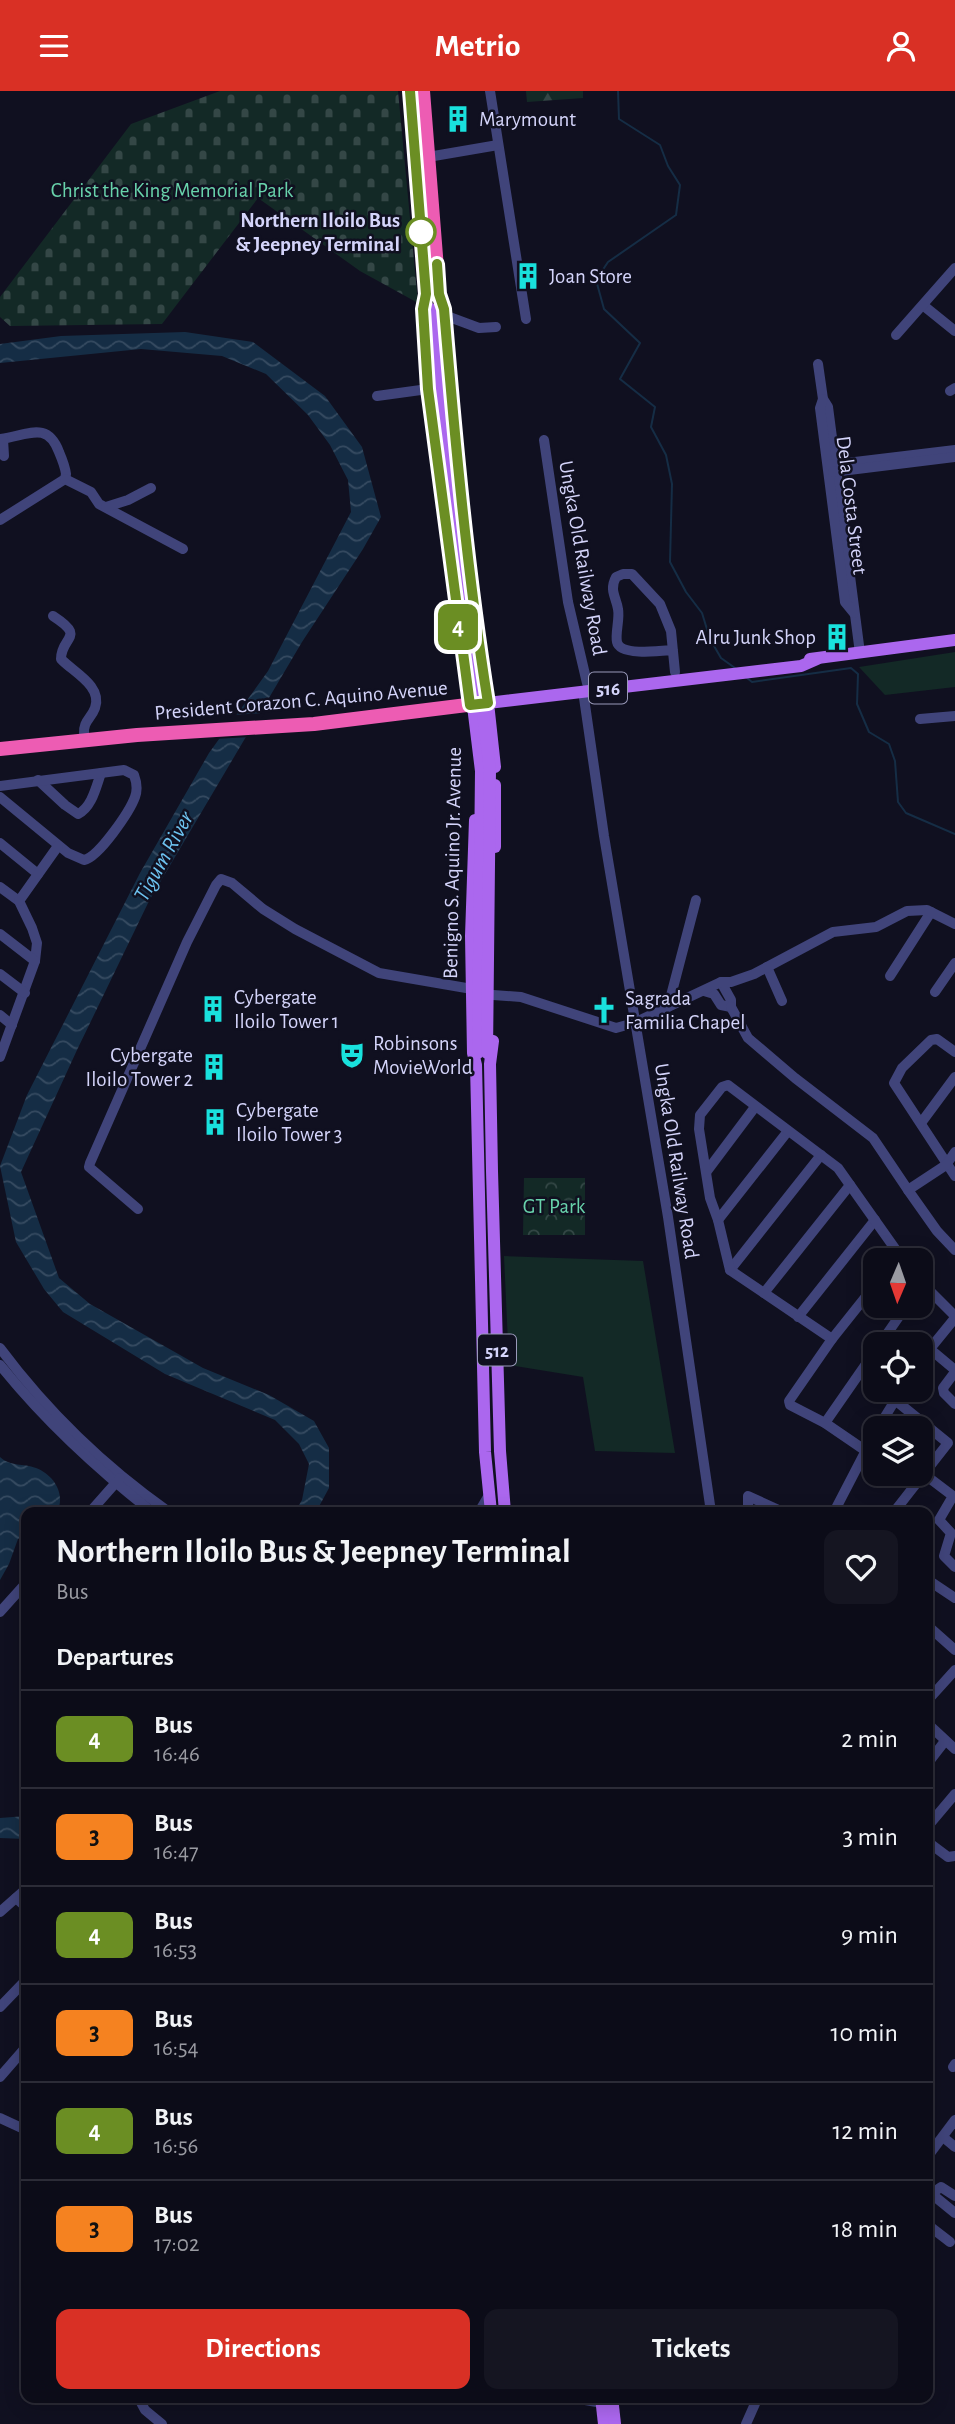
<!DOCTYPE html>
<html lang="en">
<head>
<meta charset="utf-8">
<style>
  body { margin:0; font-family:"Alegreya Sans",sans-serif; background:#151521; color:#f1f3f6; height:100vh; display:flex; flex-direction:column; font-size:26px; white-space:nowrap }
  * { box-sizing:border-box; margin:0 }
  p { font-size:23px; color:#9a9ba2 }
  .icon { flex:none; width:38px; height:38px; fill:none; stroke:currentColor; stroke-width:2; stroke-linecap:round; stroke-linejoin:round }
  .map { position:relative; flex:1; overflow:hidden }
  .panel { position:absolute; left:21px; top:1416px; width:912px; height:896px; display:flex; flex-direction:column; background:#0c0c18; border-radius:14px; box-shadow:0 4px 18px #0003,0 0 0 2px #2c2c37 }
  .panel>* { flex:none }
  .badge { padding:0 14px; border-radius:10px; font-size:24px; line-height:46px }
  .needle { width:46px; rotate:182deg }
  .fabs { position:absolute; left:863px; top:1157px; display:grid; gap:14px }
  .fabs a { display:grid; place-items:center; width:70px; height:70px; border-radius:14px; background:#0c0c18; box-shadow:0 4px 18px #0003,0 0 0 2px #2c2c37; font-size:35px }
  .map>.badge { position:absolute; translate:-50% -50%; box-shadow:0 0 0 4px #fff }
  h2 { padding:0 35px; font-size:26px; line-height:63px }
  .round { display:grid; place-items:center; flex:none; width:74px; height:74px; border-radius:14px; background:#151521 }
  .headline { display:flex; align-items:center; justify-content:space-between; height:119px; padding:0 35px }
  h1 { font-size:33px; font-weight:700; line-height:52px }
  .button { display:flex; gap:14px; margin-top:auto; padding:14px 35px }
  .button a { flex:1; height:80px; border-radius:14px; background:#d93025; color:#fff; font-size:28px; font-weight:700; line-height:80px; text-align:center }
  .button a+a { background:#151521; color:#f1f3f6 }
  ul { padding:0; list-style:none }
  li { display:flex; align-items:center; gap:21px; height:98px; padding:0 35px; border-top:2px solid #2c2c37 }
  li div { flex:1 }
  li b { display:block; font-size:26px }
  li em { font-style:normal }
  li .badge { min-width:77px; font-weight:700; text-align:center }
  header { display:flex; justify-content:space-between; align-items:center; height:91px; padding:0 35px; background:#d93025; color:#fff; font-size:32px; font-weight:700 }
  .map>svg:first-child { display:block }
  .grass { fill:#132926 }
  .forest { fill:url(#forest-firs) }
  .cemetery { fill:url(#cemetery-stones) }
  .park { fill:url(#park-crowns) }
  .water { fill:url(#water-waves) }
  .pier { fill:#101020 }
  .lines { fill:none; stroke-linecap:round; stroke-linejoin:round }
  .stream { stroke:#152d45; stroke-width:2 }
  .minor { stroke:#40447a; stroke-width:10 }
  .major { stroke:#ab67ee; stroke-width:12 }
  .highway { stroke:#ed5cb3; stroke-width:14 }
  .major-bridge { stroke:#ab67ee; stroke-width:12 }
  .line-casing { stroke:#fff; stroke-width:16 }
  .line { stroke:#6b8e23; stroke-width:10 }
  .stop-dot { fill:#fff; stroke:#6b8e23; stroke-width:3.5 }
  .labels { text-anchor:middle; stroke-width:5; stroke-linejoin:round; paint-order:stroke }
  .shield { fill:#101020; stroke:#9999b9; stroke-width:2 }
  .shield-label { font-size:19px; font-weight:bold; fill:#d4d4fa }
  .poi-label { font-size:21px; fill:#d4d4fa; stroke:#101020; text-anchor:start }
  .park-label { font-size:21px; fill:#68d2ab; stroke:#101020 }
  .stop-label { font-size:21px; font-weight:bold; fill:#d4d4fa; stroke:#101020; text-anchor:end }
  .street-label { font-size:21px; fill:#d4d4fa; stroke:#101020 }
  .water-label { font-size:23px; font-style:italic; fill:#6dc2ef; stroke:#101020 }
</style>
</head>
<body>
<header><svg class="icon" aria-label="menu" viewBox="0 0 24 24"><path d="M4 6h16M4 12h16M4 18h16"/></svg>Metrio<svg class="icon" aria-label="person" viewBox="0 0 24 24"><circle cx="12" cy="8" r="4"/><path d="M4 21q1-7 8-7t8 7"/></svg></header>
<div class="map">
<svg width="955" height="2333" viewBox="0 0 955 2333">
  <defs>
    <pattern id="forest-firs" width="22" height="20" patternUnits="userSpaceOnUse" patternTransform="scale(1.75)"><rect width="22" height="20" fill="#132926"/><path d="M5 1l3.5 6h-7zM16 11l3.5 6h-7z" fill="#344746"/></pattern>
    <pattern id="cemetery-stones" width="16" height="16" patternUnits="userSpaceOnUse" patternTransform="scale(1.75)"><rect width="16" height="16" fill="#132926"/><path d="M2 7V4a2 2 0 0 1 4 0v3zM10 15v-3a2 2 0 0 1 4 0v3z" fill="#344746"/></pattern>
    <pattern id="park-crowns" width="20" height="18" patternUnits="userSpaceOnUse" patternTransform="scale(1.75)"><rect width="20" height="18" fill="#132926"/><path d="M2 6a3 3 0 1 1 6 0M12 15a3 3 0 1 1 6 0" fill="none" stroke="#344746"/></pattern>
    <pattern id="water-waves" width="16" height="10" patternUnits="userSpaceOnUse" patternTransform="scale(1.75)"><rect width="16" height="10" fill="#152d45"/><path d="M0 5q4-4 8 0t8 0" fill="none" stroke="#364b61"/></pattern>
  </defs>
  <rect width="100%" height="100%" fill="#101020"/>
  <g class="grass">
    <path d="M955 561V596L885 604 859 576Z"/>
    <path d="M504 1165 643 1170 675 1362 595 1360 583 1286 509 1274Z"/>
  </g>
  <path class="forest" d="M526 0H583V7L527 11Z"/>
  <path class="cemetery" d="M220 0H398L418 212 360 180 258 107 162 233 10 235 0 226V206L131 33Z"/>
  <path class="park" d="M524 1087H585V1144H523Z"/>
  <g class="water">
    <path d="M185 241 253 251 325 305 362 356 381 426 363 458 302 551 149 810 77 959 21 1081 59 1187 90 1213 203 1277 269 1304 314 1330 329 1357V1397L316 1421H295L302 1409 309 1373 299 1353 275 1329 165 1283 63 1221 44 1198 16 1151 0 1075 27 1004 140 782 209 662 268 580 351 421 348 389 330 354 308 324 266 283 222 265 141 258 0 272V253L61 245Z"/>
    <path d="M0 1366C11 1376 23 1372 36 1377 54 1384 66 1403 57 1421H26V1444L18 1448 9 1473 0 1489Z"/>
    <path d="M26 1725V1748L0 1747V1727Z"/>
  </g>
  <path class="pier" d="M265 622 250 646 214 648 232 624Z"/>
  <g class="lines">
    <g class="stream">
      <path d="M618 0 619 28 660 54 668 75 680 94 676 124 608 171 596 189 604 218 640 252 620 288 655 316 651 336 666 364 672 393 670 471 686 501 702 522 710 548 721 567 735 577"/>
      <path d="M747 587 752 591 851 577 858 583 857 613 869 641 889 653 895 670 898 711 906 722 955 743"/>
    </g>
    <g class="minor">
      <path d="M490 0 526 228"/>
      <path d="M428 66 498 54"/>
      <path d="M924 215 955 240"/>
      <path d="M444 224 479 237 496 236"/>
      <path d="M896 244 955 177"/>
      <path d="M818 273 823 308 828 316 860 562"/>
      <path d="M950 300 955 297"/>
      <path d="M377 305 428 298"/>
      <path d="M823 308 820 317 845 511 854 522"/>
      <path d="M0 348C27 345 47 329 59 361 62 368 65 375 66 383L65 388 0 429"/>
      <path d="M3 348 4 365"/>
      <path d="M544 349 568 511 587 592"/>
      <path d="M830 374 955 359"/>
      <path d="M833 381 955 366"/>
      <path d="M65 388 91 401 99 413 183 458"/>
      <path d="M106 416 128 409 151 397"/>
      <path d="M53 525C87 547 61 545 61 568 73 581 103 595 95 617 91 628 83 630 84 643"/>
      <path d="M673 559C661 560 620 565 617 551 615 542 620 528 618 518 616 506 609 499 616 486L623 483H632L660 513 671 540 675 581"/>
      <path d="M583 600 604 745 668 1126 711 1421"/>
      <path d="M920 628 955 625"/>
      <path d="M38 689 65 714 78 723C92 716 96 696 101 682"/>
      <path d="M0 695 124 679 134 684C137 692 138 698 135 706 130 720 99 766 84 769L68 762 0 706"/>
      <path d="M0 752 38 783"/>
      <path d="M0 796 19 810 32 837 37 852 35 870 0 966"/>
      <path d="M19 810 58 755"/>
      <path d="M0 843 35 870"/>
      <path d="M767 876 782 910"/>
      <path d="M0 883 25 902"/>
      <path d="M890 885 931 821"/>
      <path d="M721 891 731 909V916"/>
      <path d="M704 900 714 903 721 914 731 916"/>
      <path d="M935 901 955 872"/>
      <path d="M493 904 521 906 616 937 634 932 721 891H731L754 883 833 841 876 836 907 820 927 819 955 833"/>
      <path d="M668 916 696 809"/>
      <path d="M731 916 748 947 795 987 873 1047 908 1099 937 1140 955 1159"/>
      <path d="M0 924 12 934"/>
      <path d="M955 961 937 948 931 949 902 977 894 992 955 1085"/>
      <path d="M921 1032 955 986"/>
      <path d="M707 1080 755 1016"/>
      <path d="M908 1099 946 1074 955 1061"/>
      <path d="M138 1118 89 1076 90 1072 187 851 216 794 221 788 232 792 263 818 295 838 379 882 472 898"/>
      <path d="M718 1129 788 1040"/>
      <path d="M730 1179 821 1064"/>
      <path d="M920 1190 955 1225"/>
      <path d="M764 1202 850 1094"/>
      <path d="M798 1226 875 1129"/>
      <path d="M832 1248 730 1179 718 1129 710 1107 699 1038 700 1024 722 996 728 994 838 1077 903 1169"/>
      <path d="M880 1253 907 1214"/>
      <path d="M0 1257C47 1320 105 1376 169 1421"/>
      <path d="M930 1258 955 1279"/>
      <path d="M920 1270 955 1227"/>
      <path d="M0 1274C45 1330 96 1377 152 1421"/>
      <path d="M955 1281 943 1297 944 1302 955 1313"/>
      <path d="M825 1332 875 1260"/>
      <path d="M878 1337 902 1298"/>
      <path d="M866 1360 825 1332 790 1314 789 1310 832 1248 875 1194"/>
      <path d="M920 1380 953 1405 939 1429 951 1442 944 1465 955 1476"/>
      <path d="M90 1421 120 1387"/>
      <path d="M479 1421 489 1404"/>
      <path d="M755 1421 748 1416V1405L783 1421"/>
      <path d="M834 1421 875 1342"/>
      <path d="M894 1421 948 1352 895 1309"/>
      <path d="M928 1489 955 1507"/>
      <path d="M0 1521 26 1492"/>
      <path d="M928 1535 955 1559"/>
      <path d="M928 1609 955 1579"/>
      <path d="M928 1633 955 1658"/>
      <path d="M928 1672 945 1650"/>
      <path d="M928 1735 955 1703"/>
      <path d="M928 1751 948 1766 955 1765"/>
      <path d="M16 1807 26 1816"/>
      <path d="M0 1821 26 1798"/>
      <path d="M0 1916 26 1889"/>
      <path d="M953 1976 955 1973"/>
      <path d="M0 1986 26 1956"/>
      <path d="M0 2027 26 2039"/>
      <path d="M943 2046 955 2056"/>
      <path d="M928 2065 955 2029"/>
      <path d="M928 2100 955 2122"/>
      <path d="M931 2103 941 2096 955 2105"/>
      <path d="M928 2134 950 2151"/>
      <path d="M138 2306 145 2319 162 2333"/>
      <path d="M569 2306 602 2312"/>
      <path d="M746 2333 758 2306"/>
    </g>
    <g class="major">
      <path d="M810 568 955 549"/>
      <path d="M495 676 488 612 801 575 817 568"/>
      <path d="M475 729 471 845 473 962 476 974 485 1361 491 1421"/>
      <path d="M495 756V694"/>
      <path d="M493 950 490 973 492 1080 500 1360 505 1421"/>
      <path d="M601 2306 604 2333"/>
      <path d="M612 2306 615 2333"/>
    </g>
    <g class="highway">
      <path d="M410 0 426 203 423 218 428 298 438 375"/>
      <path d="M423 0 439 203 445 232"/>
      <path d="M0 658 137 644 314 633 483 612"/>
    </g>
    <g class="major-bridge">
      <path d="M429 217 438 331 481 680 478 962"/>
      <path d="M438 217 446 330 490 679 487 962"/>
    </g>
  </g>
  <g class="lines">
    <defs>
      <path id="line" d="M410 0 426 203 423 218 428 298 470 614 488 612C467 481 455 350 444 218L439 203 437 173"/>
    </defs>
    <use href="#line" class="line-casing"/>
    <use href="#line" class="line"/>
  </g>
  <defs>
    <symbol id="building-bare" viewBox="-9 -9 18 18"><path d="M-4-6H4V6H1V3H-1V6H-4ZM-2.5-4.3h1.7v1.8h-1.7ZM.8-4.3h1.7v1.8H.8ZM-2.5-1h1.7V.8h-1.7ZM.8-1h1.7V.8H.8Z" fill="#19e1dd" stroke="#101020" stroke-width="2.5" paint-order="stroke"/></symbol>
    <symbol id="church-bare" viewBox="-9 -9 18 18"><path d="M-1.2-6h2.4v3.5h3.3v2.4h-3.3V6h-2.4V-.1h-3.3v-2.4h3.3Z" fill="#19e1dd" stroke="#101020" stroke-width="2.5" paint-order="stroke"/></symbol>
    <symbol id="theatre-bare" viewBox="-9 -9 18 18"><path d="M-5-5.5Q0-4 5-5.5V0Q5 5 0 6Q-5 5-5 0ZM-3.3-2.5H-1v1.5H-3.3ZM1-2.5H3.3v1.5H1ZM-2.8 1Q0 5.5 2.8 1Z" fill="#19e1dd" stroke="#101020" stroke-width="2.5" paint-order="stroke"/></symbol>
  </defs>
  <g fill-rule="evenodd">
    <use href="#building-bare" x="439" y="9" width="38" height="38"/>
    <use href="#building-bare" x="509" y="166" width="38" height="38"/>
    <use href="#building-bare" x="818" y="527" width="38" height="38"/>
    <use href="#building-bare" x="194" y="899" width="38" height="38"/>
    <use href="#church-bare" x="585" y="900" width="38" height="38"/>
    <use href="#theatre-bare" x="333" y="945" width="38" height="38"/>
    <use href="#building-bare" x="195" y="957" width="38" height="38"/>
    <use href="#building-bare" x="196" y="1012" width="38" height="38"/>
  </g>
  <circle class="stop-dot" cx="421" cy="141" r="14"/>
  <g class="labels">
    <g class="shield">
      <rect x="589" y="581.5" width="38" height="31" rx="5"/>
      <rect x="478" y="1243.5" width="38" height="31" rx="5"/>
    </g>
    <g class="shield-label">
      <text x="608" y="604">516</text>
      <text x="497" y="1266">512</text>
    </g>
    <g class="poi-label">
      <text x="479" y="35">Marymount</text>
      <text x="549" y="192">Joan Store</text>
      <text x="816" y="553" text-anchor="end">Alru Junk Shop</text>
      <text x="234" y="913">Cybergate<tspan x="234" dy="24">Iloilo Tower 1</tspan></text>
      <text x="625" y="914">Sagrada<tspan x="625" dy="24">Familia Chapel</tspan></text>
      <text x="373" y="959">Robinsons<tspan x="373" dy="24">MovieWorld</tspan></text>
      <text x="193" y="971" text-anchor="end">Cybergate<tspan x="193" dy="24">Iloilo Tower 2</tspan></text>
      <text x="236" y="1026">Cybergate<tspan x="236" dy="24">Iloilo Tower 3</tspan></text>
    </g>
    <g class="park-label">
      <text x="172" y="106">Christ the King Memorial Park</text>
      <text x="554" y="1122">GT Park</text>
    </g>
    <g class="stop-label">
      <text x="400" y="136">Northern Iloilo Bus<tspan x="400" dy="24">&amp; Jeepney Terminal</tspan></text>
    </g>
    <g class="street-label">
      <text transform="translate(852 414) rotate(83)" y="7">Dela Costa Street</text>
      <text transform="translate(583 467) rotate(80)" y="7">Ungka Old Railway Road</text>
      <text transform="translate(301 609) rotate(-5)" y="7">President Corazon C. Aquino Avenue</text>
      <text transform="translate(452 772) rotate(-89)" y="7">Benigno S. Aquino Jr. Avenue</text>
      <text transform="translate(677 1070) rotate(81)" y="7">Ungka Old Railway Road</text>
    </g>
    <g class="water-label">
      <text transform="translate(163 765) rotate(-61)" y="8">Tigum River</text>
    </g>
  </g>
</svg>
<div class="fabs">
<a><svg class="needle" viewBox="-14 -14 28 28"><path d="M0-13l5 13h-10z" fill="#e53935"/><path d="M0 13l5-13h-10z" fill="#9a9ba2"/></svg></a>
<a><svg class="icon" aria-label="locate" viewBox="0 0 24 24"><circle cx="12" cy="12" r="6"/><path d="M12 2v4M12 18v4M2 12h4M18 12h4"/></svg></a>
<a><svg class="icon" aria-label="layers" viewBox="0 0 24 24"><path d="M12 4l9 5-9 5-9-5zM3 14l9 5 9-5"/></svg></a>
</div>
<b class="badge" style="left:458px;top:536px;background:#6b8e23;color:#fff">4</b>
<section class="panel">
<div class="headline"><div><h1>Northern Iloilo Bus &amp; Jeepney Terminal</h1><p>Bus</p></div><a class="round"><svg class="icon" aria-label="heart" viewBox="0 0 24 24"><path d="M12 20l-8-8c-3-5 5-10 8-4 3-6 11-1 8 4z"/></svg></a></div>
<h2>Departures</h2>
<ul>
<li><span class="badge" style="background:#6b8e23;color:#fff">4</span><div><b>Bus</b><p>16:46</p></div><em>2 min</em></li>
<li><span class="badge" style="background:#f58220;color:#111">3</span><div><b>Bus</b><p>16:47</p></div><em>3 min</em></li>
<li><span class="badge" style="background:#6b8e23;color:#fff">4</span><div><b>Bus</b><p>16:53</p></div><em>9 min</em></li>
<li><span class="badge" style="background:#f58220;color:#111">3</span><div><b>Bus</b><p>16:54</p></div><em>10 min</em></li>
<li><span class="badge" style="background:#6b8e23;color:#fff">4</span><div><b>Bus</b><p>16:56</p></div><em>12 min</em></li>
<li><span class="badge" style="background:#f58220;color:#111">3</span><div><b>Bus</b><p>17:02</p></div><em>18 min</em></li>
</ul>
<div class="button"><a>Directions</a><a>Tickets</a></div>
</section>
</div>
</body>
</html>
